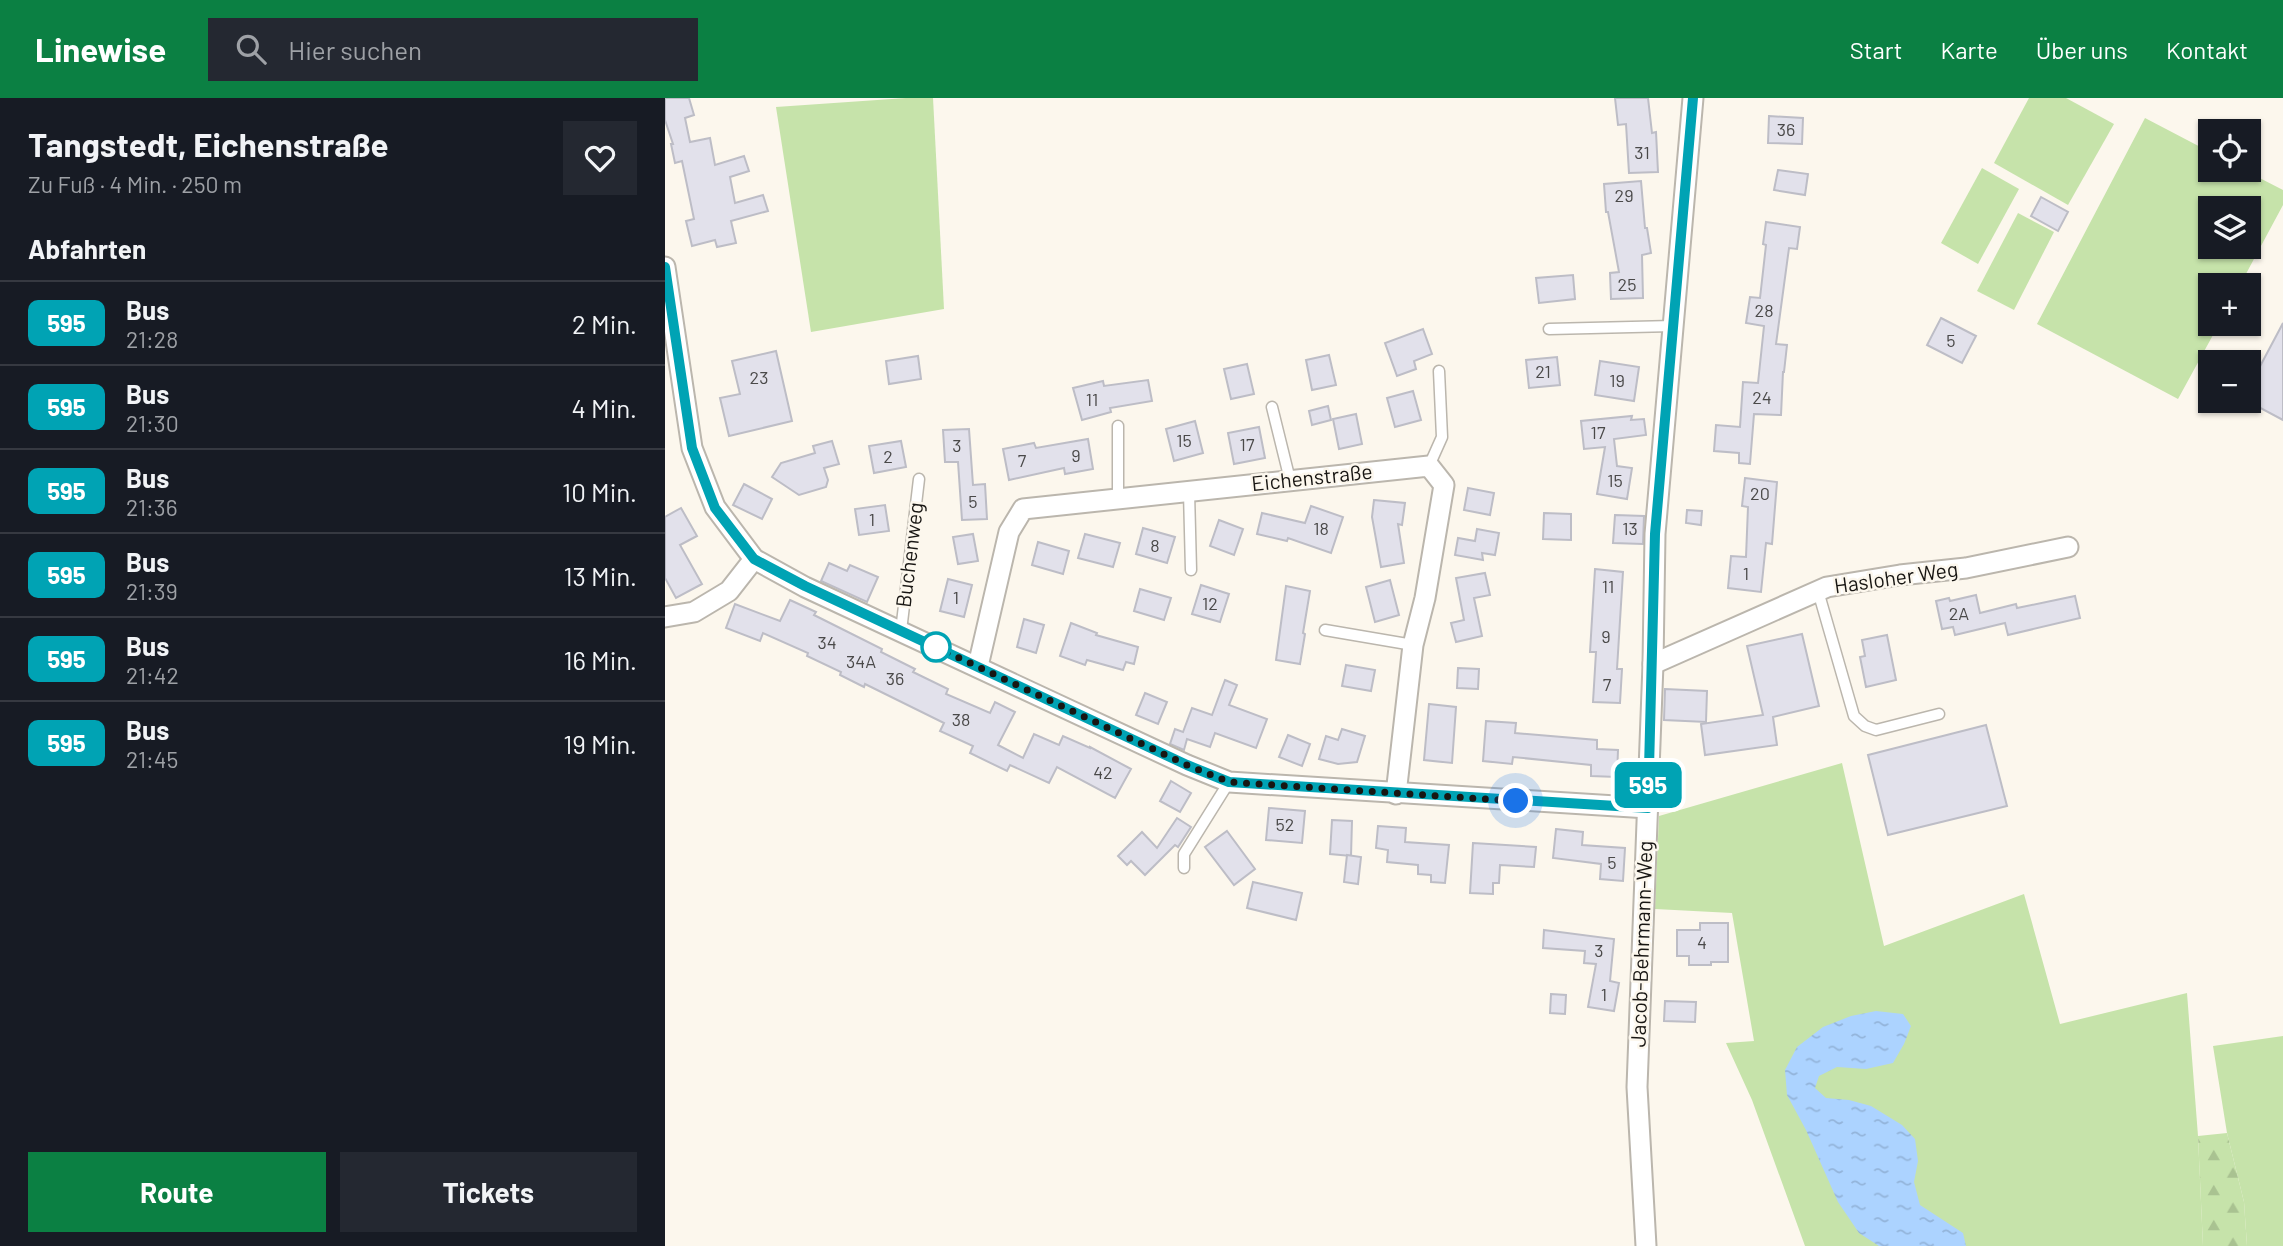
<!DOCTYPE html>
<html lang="de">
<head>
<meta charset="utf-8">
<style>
  body { margin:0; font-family:Barlow,sans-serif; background:#242831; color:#f1f3f6; height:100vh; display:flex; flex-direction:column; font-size:26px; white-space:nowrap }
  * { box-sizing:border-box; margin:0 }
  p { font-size:23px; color:#9ea1a6 }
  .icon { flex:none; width:38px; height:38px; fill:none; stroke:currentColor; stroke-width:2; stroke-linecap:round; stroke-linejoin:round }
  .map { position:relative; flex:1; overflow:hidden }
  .details { display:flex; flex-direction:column; background:#171b24; width:665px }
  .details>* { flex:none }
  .badge { padding:0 14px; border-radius:10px; font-size:24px; line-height:46px }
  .buttons { position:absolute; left:1533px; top:21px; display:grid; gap:14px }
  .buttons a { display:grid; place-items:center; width:63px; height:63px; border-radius:0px; background:#171b24; box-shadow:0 2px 5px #0004; font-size:35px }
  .you { position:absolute; width:35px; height:35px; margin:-18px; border:5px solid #fff; border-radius:50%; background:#1a73e8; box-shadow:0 0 0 10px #1a73e833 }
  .map>.badge { position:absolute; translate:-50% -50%; box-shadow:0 0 0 4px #fff }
  h2 { padding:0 28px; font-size:26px; line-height:63px }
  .round { display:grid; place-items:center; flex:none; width:74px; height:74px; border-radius:0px; background:#242831 }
  .head { display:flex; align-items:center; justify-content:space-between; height:119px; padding:0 28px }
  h1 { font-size:33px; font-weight:700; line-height:52px }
  .cta { display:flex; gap:14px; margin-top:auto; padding:14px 28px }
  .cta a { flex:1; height:80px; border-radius:0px; background:#0b8043; color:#fff; font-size:28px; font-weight:700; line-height:80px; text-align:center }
  .cta a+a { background:#242831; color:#f1f3f6 }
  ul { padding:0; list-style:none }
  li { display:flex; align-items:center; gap:21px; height:84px; padding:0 28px; border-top:2px solid #363941 }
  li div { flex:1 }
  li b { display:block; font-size:26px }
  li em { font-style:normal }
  li .badge { min-width:77px; font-weight:700; text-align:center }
  header { display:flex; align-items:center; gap:42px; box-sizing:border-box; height:98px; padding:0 35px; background:#0b8043; color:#fff }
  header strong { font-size:33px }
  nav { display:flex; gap:38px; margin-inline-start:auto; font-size:24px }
  .search { width:490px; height:63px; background:#242831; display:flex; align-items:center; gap:18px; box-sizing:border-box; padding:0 24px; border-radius:0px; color:#9ea1a6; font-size:26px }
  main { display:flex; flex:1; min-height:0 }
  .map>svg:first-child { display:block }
  .green { fill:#c6e3aa; fill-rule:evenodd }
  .forest { fill:url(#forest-firs) }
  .water { fill:url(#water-ripples) }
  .building { fill:#e2e1eb; stroke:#bdbdc6; stroke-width:2 }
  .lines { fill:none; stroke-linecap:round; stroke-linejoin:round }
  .lane-casing { stroke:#bbb6ad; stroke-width:13 }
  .street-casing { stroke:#bbb6ad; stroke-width:23 }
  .lane { stroke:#fff; stroke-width:10 }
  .street { stroke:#fff; stroke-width:19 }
  .line-casing { stroke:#fff; stroke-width:16 }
  .line { stroke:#00a3b4; stroke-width:10 }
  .walk { stroke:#181613; stroke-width:7; stroke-dasharray:0 12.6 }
  .stop-dot { fill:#fff; stroke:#00a3b4; stroke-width:3.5 }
  .labels { text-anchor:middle; stroke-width:5; stroke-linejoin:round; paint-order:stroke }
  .number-label { font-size:18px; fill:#4a4949 }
  .street-label { font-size:21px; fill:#181613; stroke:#fcf7ed }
</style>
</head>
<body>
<header>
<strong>Linewise</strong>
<div class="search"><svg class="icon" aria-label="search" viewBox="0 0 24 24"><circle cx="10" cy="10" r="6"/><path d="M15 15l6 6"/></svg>Hier suchen</div>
<nav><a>Start</a><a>Karte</a><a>Über uns</a><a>Kontakt</a></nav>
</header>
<main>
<section class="details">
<div class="head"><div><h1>Tangstedt, Eichenstraße</h1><p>Zu Fuß · 4 Min. · 250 m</p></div><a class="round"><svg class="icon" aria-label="heart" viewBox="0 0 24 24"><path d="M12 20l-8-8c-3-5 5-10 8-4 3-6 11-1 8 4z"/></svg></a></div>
<h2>Abfahrten</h2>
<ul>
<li><span class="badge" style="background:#00a3b4;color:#fff">595</span><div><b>Bus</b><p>21:28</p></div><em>2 Min.</em></li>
<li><span class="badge" style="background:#00a3b4;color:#fff">595</span><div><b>Bus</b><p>21:30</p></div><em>4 Min.</em></li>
<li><span class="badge" style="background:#00a3b4;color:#fff">595</span><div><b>Bus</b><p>21:36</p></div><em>10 Min.</em></li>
<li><span class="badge" style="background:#00a3b4;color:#fff">595</span><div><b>Bus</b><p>21:39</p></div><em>13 Min.</em></li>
<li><span class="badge" style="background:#00a3b4;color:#fff">595</span><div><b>Bus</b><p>21:42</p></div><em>16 Min.</em></li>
<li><span class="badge" style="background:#00a3b4;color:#fff">595</span><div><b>Bus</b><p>21:45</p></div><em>19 Min.</em></li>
</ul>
<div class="cta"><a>Route</a><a>Tickets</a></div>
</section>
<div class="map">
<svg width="1618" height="1148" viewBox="0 0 1618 1148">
  <defs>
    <pattern id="forest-firs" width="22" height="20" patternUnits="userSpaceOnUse" patternTransform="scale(1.75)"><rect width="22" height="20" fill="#c6e3aa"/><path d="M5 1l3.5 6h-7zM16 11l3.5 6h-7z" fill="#a9c291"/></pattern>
    <pattern id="water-ripples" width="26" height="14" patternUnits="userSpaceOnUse" patternTransform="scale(1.75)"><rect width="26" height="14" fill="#acd3ff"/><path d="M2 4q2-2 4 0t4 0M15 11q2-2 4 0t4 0" fill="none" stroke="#93b4da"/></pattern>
  </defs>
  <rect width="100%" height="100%" fill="#fcf7ed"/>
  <g class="green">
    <path d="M241 0H268L279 211 146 234 111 9Z"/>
    <path d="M1364 0H1401L1449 26 1403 107 1329 65Z"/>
    <path d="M1480 20 1545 54V72H1579L1618 92V107L1575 187H1545V226H1554L1513 301 1372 226ZM1545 110H1584V149H1545Z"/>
    <path d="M1317 70 1354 91 1313 166 1276 145Z"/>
    <path d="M1353 115 1389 134 1349 212 1312 193Z"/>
    <path d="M1177 665 1219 848 1359 796 1395 926 1522 895 1533 1038 1538 1148H1140L1087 1002 1061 945 1089 943 1067 815 990 811 994 718Z"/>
    <path d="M1618 938V1148H1582L1579 1104 1562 1035 1548 948Z"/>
  </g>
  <path class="forest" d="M1562 1035 1579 1104 1582 1148H1538L1533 1038Z"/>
  <path class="water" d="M1211 913 1238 916 1246 928 1239 946 1228 965 1201 971 1172 969 1154 978 1150 990 1161 1000 1184 1002 1206 1008 1237 1027 1250 1041 1253 1063 1249 1084 1255 1107 1298 1135 1301 1148H1214L1194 1135 1173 1104 1141 1032 1122 997 1120 972 1132 949 1158 929 1186 918Z"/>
  <g class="building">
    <path d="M0 0H24L29 17 20 20 25 44 45 40 50 67 79 58 84 73 65 79 70 105 98 97 103 113 66 123 71 145 52 149 50 142 27 148 21 123 29 121 17 63 10 65 6 46H8L0 22Z"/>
    <path d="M950 0H983L987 35 991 34 993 74 964 75 961 26 953 27Z"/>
    <path d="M1104 18 1138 20 1137 46 1103 45Z"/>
    <path d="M1113 72 1143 76 1140 97 1109 92Z"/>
    <path d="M976 83 980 130H982L986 155 977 157 978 200 946 201 945 175 954 174 943 114H941L939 86Z"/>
    <path d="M1376 99 1403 114 1393 133 1366 118Z"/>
    <path d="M1101 124 1135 129 1132 151 1124 150 1111 246 1122 247 1119 274H1118L1116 317 1089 316 1085 366 1074 365V355L1049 353 1051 327 1075 329 1078 284 1093 285 1099 228 1081 225 1085 199 1095 200 1101 147 1098 146Z"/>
    <path d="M908 177 910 201 874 205 871 180Z"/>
    <path d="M1276 220 1311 238 1297 265 1262 247Z"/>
    <path d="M1618 225V322L1584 304V289Z"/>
    <path d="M758 231 767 256 749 263 751 271 732 278 720 245Z"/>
    <path d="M111 253 127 323 64 338 55 300 75 296 67 263Z"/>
    <path d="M664 257 671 287 647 292 641 262Z"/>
    <path d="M253 258 256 281 224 286 221 263Z"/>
    <path d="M892 259 895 287 864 290 861 262Z"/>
    <path d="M935 263 974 269 969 303 930 297Z"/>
    <path d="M582 266 589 296 566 301 559 271Z"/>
    <path d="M483 282 487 303 445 310 446 314 417 322 408 290 438 283 439 288Z"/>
    <path d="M748 293 756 322 730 329 722 300Z"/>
    <path d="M663 308 666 322 647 327 644 313Z"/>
    <path d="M691 316 697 346 674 351 668 321Z"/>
    <path d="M967 318 966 322 979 321 981 337 949 341 952 368 967 370 962 401 932 396 940 349 919 351 916 323Z"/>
    <path d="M530 323 538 355 509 363 501 331Z"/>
    <path d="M594 329 600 360 569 366 563 335Z"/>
    <path d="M304 331 308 387 320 386 322 421 297 422 293 364H280L278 332Z"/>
    <path d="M423 341 428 371 400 376 399 370 344 382 338 351 369 345 371 350Z"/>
    <path d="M167 343 174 366 159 370 163 382 161 389 134 397 107 379 116 365 150 355 148 348Z"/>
    <path d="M236 343 241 369 209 375 204 348Z"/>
    <path d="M1080 380 1112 384 1107 446 1101 445 1096 494 1063 490 1066 458 1081 459 1083 409 1077 408Z"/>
    <path d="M79 386 107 401 97 421 68 407Z"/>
    <path d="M803 390 829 395 825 417 799 412Z"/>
    <path d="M709 402 740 405 737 427 733 426 739 465 716 469 707 419Z"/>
    <path d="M220 407 224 433 194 437 190 411Z"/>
    <path d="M646 408 678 419 666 455 623 440 622 443 592 436 597 415 640 425Z"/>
    <path d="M16 410 32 438 15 447 37 486 11 500 0 480V419Z"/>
    <path d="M1022 412 1037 413 1036 427 1021 425Z"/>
    <path d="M879 415 906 416V442L878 441Z"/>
    <path d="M950 417 979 418 978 446 948 445Z"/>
    <path d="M554 422 578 431 569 457 545 448Z"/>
    <path d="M478 430 510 439 502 465 471 456Z"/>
    <path d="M812 431 834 435 830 457 817 455 818 462 790 457 793 440 810 443Z"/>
    <path d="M308 436 313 463 293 466 288 439Z"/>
    <path d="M420 436 455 445 448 469 413 460Z"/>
    <path d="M373 444 404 453 398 476 367 467Z"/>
    <path d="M164 465 182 473 185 467 213 479 202 504 156 483Z"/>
    <path d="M930 471 958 474 952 571H957L955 605 928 604 931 554H925Z"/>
    <path d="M820 475 825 497 809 500 817 538 791 544 786 525 799 522 791 480Z"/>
    <path d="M283 481 307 487 299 519 275 513Z"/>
    <path d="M725 482 734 517 710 524 701 489Z"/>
    <path d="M536 487 564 496 555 524 527 516Z"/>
    <path d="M621 488 645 493 638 535 640 536 635 566 611 562Z"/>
    <path d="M475 491 506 500 499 522 469 513Z"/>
    <path d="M1311 497 1315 515 1351 506 1352 510 1410 498 1415 520 1343 537 1340 525 1290 537 1288 529 1277 531 1271 503 1284 500 1285 503Z"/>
    <path d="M125 502 151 514 149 517 217 551 216 554 250 571 248 574 283 591 281 596 325 615 330 604 350 614 333 647 358 660 369 636 394 647 398 638 425 650V649L466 671 450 700 392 669 384 685 345 667 342 673 305 655 308 648 275 633 279 625 200 586 199 589 175 577 176 574 142 558 143 555 98 535 95 543 61 530 70 506 115 523Z"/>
    <path d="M359 521 379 527 371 555 352 549Z"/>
    <path d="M406 525 432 535 431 537 473 549 469 566 461 564 458 572 422 562 420 567 395 558Z"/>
    <path d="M1137 536 1154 608 1108 619 1112 647 1040 657 1036 626 1098 617 1082 548Z"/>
    <path d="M1222 537 1231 582 1201 589 1195 559 1200 558 1197 542Z"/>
    <path d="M681 567 710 572 706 593 677 588Z"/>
    <path d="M793 570 814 571 813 591 792 590Z"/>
    <path d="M560 582 572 587 564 607 602 621 591 650 550 635 545 649 522 641 519 652 505 646 510 631 518 634 527 610 547 617Z"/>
    <path d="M1000 591 1042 593 1041 624 999 622Z"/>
    <path d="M480 595 502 604 493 626 471 617Z"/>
    <path d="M764 606 791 609 787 665 759 662Z"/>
    <path d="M821 623 851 625 850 635 932 642V651L953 652 952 679 926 678V667L848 659 847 666 818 663Z"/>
    <path d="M1321 627 1342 708 1223 737 1203 657Z"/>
    <path d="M677 631 700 638 692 664 673 666 654 661 661 638 673 642Z"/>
    <path d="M623 637 645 646 637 668 614 659Z"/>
    <path d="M506 683 526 695 515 714 495 703Z"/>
    <path d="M604 710 640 713 637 745 601 742Z"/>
    <path d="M512 720 526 729 513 749 510 747 480 777 466 763 462 767 453 758 477 734 492 750Z"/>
    <path d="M667 722 687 723 686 758 665 756Z"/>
    <path d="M713 728 741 730 740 744 784 747 780 785 766 784V777L753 776V767L722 764 723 752 711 750Z"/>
    <path d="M891 731 918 734 917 747 960 750 958 783 935 781 936 766 888 760Z"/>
    <path d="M562 733 590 771 569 787 540 749Z"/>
    <path d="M808 745 871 749 869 769 835 767 834 785H828V796L805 795Z"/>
    <path d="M682 757 696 759 693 786 679 784Z"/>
    <path d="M588 784 637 795 631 822 582 810Z"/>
    <path d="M1035 825H1063V864H1046V867H1024V858H1012V832H1035Z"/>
    <path d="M879 832 949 841 945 883 954 885 949 913 923 909 931 866 919 865 920 853 878 850Z"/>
    <path d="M886 896 901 897 900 916 885 915Z"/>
    <path d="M1000 903 1031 904 1030 924 999 923Z"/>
  </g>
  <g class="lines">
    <defs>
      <g id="lane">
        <path d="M884 231 1008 228"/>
        <path d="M607 309 625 382"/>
        <path d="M453 328V401"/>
        <path d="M764 368 777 339 774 273"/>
        <path d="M524 394 526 472"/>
        <path d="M1153 493 1189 618 1200 628 1211 632 1274 616"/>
        <path d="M660 532 748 547"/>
        <path d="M236 533 254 381"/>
        <path d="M519 770V756L564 684"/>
      </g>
      <g id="street">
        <path d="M0 169 27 350 50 409 89 461 140 489 522 667 564 684 983 710"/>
        <path d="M0 519 29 514 64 493 89 461"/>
        <path d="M988 566 1162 489 1235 477 1301 470 1403 449"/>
        <path d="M313 568 344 434 358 411 764 368 779 387 760 500 748 547 731 696"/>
        <path d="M981 1148 972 989 988 566 990 436 1028 0"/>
      </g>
    </defs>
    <use href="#lane" class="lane-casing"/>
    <use href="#street" class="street-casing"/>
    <use href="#lane" class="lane"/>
    <use href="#street" class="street"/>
  </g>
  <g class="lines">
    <defs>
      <path id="line" d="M0 169 27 350 50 410 89 461 140 488 522 667 564 684 983 710 990 436 1028 0"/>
    </defs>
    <use href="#line" class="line-casing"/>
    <use href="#line" class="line"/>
    <path class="walk" d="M271 549 522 667 564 684 851 703"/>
  </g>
  <circle class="stop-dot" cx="271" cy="549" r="14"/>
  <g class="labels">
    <g class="number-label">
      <text x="1121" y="38">36</text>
      <text x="977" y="61">31</text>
      <text x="959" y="104">29</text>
      <text x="962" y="193">25</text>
      <text x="1099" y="219">28</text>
      <text x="1286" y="249">5</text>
      <text x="878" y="280">21</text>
      <text x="94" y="286">23</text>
      <text x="952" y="289">19</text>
      <text x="1097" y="306">24</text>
      <text x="427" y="308">11</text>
      <text x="933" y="341">17</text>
      <text x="519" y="349">15</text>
      <text x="582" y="353">17</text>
      <text x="292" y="354">3</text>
      <text x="411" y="364">9</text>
      <text x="223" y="365">2</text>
      <text x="357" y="369">7</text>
      <text x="950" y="389">15</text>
      <text x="1095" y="402">20</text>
      <text x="308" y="410">5</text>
      <text x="207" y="428">1</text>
      <text x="656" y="437">18</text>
      <text x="965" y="437">13</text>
      <text x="490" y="454">8</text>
      <text x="1081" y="482">1</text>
      <text x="943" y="495">11</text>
      <text x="291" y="506">1</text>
      <text x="545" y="512">12</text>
      <text x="1294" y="522">2A</text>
      <text x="941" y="545">9</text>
      <text x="162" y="551">34</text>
      <text x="196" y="570">34A</text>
      <text x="230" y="587">36</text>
      <text x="942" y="593">7</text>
      <text x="296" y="628">38</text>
      <text x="438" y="681">42</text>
      <text x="620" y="733">52</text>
      <text x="947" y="771">5</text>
      <text x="1037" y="851">4</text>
      <text x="934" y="859">3</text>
      <text x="939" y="903">1</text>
    </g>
    <g class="street-label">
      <text transform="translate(647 380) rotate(-6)" y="7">Eichenstraße</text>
      <text transform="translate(245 457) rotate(-83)" y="7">Buchenweg</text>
      <text transform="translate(1231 480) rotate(-8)" y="7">Hasloher Weg</text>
      <text transform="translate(977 846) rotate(-88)" y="7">Jacob-Behrmann-Weg</text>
    </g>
  </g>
</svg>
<div class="buttons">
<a><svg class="icon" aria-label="locate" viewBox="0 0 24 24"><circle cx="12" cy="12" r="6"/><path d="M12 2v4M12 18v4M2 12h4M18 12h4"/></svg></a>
<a><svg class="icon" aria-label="layers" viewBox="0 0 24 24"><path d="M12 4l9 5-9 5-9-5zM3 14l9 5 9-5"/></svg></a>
<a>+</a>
<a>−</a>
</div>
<div class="you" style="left:851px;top:703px"></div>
<b class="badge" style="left:983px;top:687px;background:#00a3b4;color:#fff">595</b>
</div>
</main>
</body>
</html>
